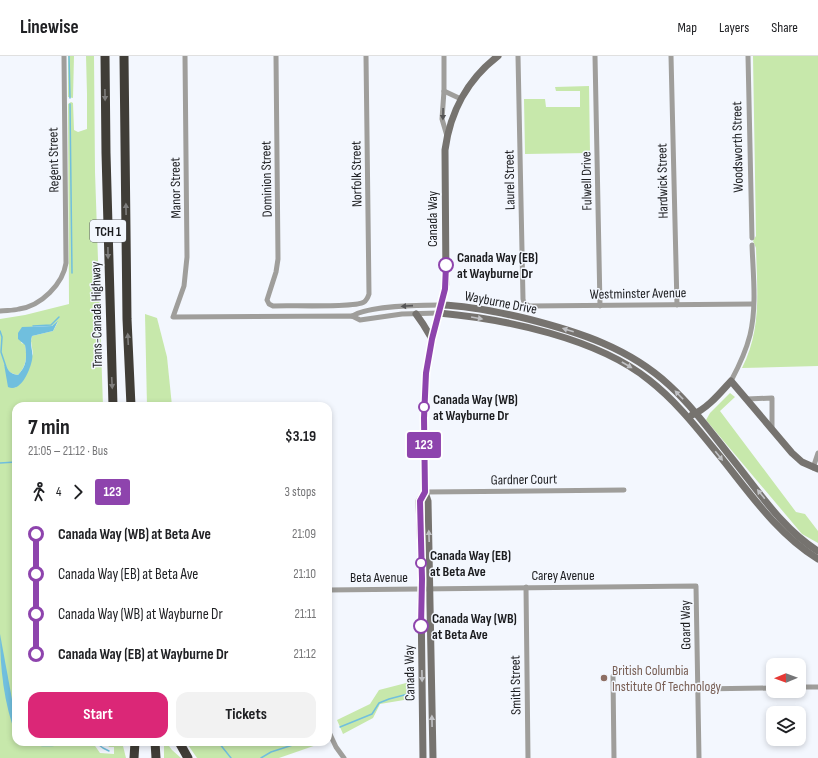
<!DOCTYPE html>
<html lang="en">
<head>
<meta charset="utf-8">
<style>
  body { margin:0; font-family:"Sofia Sans Condensed",sans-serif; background:#f2f2f2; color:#202124; height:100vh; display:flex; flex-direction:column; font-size:15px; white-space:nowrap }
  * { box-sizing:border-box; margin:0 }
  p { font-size:13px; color:#757577 }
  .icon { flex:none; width:22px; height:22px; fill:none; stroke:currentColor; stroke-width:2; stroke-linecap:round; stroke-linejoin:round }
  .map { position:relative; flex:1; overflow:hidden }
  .sheet { position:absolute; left:12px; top:346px; width:320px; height:344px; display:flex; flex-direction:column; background:#fff; border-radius:12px; box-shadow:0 2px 6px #0003 }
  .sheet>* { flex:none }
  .badge { padding:0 8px; border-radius:3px; font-size:14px; line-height:26px }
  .needle { width:26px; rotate:269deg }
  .buttons { position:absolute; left:766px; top:602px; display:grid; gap:8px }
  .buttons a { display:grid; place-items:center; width:40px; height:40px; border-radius:8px; background:#fff; box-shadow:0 2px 6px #0003; font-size:20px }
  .map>.badge { position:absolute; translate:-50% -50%; box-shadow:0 0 0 2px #fff }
  .legs { display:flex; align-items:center; gap:6px; height:44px; padding:0 16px; font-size:13px }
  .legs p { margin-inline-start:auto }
  .overview { display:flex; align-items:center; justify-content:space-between; height:68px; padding:0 16px }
  h1 { font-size:22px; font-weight:700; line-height:30px }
  .button { display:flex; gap:8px; margin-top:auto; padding:8px 16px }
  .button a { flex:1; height:46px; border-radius:12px; background:#db2777; color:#fff; font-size:16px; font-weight:700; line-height:46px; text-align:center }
  .button a+a { background:#f2f2f2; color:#202124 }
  ul { padding:0 16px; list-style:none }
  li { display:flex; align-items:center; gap:14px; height:40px; font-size:15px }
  li i { display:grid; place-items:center; width:6px; height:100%; margin:0 5px; background:currentColor }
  li i::after { content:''; width:10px; height:10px; margin:-5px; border:3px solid; border-radius:50%; background:#fff }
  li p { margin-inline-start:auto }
  li:first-child i { background:linear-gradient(#0000 50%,currentColor 0) }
  li:last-child i { background:linear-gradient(currentColor 50%,#0000 0) }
  header { display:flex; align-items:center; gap:24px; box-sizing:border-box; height:56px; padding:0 20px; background:#fff; border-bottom:1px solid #e0e0e0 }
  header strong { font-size:19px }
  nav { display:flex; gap:22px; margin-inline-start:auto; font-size:14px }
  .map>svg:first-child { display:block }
  .green { fill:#c7e8ab; fill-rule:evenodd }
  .water { fill:#70bfde }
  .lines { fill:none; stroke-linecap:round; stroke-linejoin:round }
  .stream { stroke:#70bfde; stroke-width:1.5 }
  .street { stroke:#9f9e9b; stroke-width:5 }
  .secondary { stroke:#76736f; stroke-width:7 }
  .highway { stroke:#403d37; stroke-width:9 }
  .oneway { fill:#7f7e7d }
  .oneway2 { fill:#565657 }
  .oneway3 { fill:#c1c2c5 }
  .line-1-casing { stroke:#fff; stroke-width:9 }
  .line-1 { stroke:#8e44ad; stroke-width:6 }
  .stop-1-dot { fill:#fff; stroke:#8e44ad; stroke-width:2 }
  .education-dot { fill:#8d6e63; stroke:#f3f7fe; stroke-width:1.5 }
  .labels { text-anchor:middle; stroke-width:3; stroke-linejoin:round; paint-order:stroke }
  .shield { fill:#f3f7fe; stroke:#5c5e62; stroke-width:1 }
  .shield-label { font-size:13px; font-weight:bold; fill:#1b1c1f }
  .street-label { font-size:14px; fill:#1b1c1f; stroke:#f3f7fe }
  .stop-label { font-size:14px; font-weight:bold; fill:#1b1c1f; stroke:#f3f7fe; text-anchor:start }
  .education-label { font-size:14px; fill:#785e54; stroke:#f3f7fe; text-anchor:start }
</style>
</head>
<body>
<header>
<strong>Linewise</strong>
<nav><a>Map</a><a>Layers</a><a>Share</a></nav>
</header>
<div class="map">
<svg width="818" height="702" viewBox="0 0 818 702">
  <rect width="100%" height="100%" fill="#f3f7fe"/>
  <g class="green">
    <path d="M68 0H74L73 42 68 41Z"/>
    <path d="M86 0H94L95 116 103 350H16V686H93V687L100 697 114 698V691H109L106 686H122L126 702H0V263L25 259 69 248 68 48 71 46 73 47 74 74 78 76 87 73V38ZM58 266 53 275 32 280 31 285 33 298 15 332 4 309C8 315 11 318 18 319 27 309 27 301 25 288L21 287 33 270H52Z"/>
    <path d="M753 0H818V310L742 312C762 273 757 234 756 192L753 185 756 180Z"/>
    <path d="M589 30 590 97 525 98 524 43H545L546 51H580V35H556L555 31Z"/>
    <path d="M145 258 157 262 167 301 172 350H147Z"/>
    <path d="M730 337 735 341 720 355 796 456 805 458 818 475V487L802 478 706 364 710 357Z"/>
    <path d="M410 626V643L380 648 373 662 343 678 337 664 370 648 379 634Z"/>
    <path d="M164 686H166L172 694 181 702H164Z"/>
    <path d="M186 686H238L241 688 250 686H325L279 702H197Z"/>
  </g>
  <g class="water">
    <path d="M58 265 53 275 32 280C29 289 34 296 32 304 30 314 21 337 8 331L4 308C8 314 10 318 18 319 27 310 27 301 25 289L18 283V277L22 271 52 270Z"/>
    <path d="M0 578 16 665V679C4 648 0 612 0 578Z"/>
  </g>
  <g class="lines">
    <g class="stream">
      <path d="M69 0 70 42"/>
      <path d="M70 48 72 217"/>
      <path d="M33 270 51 269 59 261"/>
      <path d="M0 275 2 281 1 296 7 314"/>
      <path d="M0 407 16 406"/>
      <path d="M340 671 372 658 379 647 389 643 408 638"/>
      <path d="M31 686C43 693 61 688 74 686"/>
      <path d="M95 686 103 692 109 695"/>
      <path d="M196 688 219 687 231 702"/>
      <path d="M261 702 271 696 302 686"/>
    </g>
    <g class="street">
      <path d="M185 0 187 201 184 230 173 261 352 260 360 264 402 258 439 257"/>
      <path d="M276 0 278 203 276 216 267 244 269 248 273 250C287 249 356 252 364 246 367 244 368 241 369 238L366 0"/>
      <path d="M444 0V35L442 63 447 80"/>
      <path d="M518 0 523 243 524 247 529 250 753 248"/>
      <path d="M595 0 600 250"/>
      <path d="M671 0 677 249"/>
      <path d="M748 0 752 182"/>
      <path d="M444 35 461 43"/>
      <path d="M0 255C6 254 13 255 19 253 41 250 63 228 66 207L64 0"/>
      <path d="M352 260C368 250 421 249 441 249"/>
      <path d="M731 325C739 310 746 295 750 279 757 250 753 218 752 189"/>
      <path d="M747 343 772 342V374"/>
      <path d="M813 412 818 397"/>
      <path d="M425 436 624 434"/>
      <path d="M526 531 528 702"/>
      <path d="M328 534 696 530 699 702"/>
      <path d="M613 620 614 702"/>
      <path d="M799 631H818"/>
      <path d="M698 633 773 632"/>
      <path d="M328 674 336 691 344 702"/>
    </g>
    <g class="secondary">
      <path d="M441 249C470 250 499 256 528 263 579 276 629 292 669 329 692 350 711 376 730 400 757 433 782 473 818 495"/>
      <path d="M439 257C505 263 597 282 649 324 676 345 697 372 719 399 749 436 777 478 818 503"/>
      <path d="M416 258 423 268 432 283"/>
      <path d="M692 359C708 352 720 337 731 325L792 397 802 406 818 413"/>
      <path d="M423 702 421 541 422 523 419 445 425 436"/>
      <path d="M433 702 428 445 425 436 424 362 426 317 432 283 446 228 445 94C450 56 468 23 498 0"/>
    </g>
    <g class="highway">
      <path d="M105 0 106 97 113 350"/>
      <path d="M124 0 127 263 131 350"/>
      <path d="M155 686 156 702"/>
      <path d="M179 686 188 702"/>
      <path d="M134 702 135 686"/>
    </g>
  </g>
  <defs><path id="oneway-solid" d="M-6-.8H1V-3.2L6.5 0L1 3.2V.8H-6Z"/></defs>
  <g class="oneway">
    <use href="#oneway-solid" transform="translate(105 39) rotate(89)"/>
    <use href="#oneway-solid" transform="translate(126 153) rotate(-91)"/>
    <use href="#oneway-solid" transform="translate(108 197) rotate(89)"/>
    <use href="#oneway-solid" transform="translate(128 283) rotate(-93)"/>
    <use href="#oneway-solid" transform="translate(112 327) rotate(87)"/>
  </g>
  <g class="oneway2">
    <use href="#oneway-solid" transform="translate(443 58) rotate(91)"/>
    <use href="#oneway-solid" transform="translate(407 250) rotate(176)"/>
  </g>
  <g class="oneway3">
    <use href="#oneway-solid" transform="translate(477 262) rotate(10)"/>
    <use href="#oneway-solid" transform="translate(568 274) rotate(-163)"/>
    <use href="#oneway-solid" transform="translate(627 309) rotate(30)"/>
    <use href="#oneway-solid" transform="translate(679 339) rotate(-134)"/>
    <use href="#oneway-solid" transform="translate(719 400) rotate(51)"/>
    <use href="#oneway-solid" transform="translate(761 438) rotate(-129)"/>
    <use href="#oneway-solid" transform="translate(429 480) rotate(-92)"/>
    <use href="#oneway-solid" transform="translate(422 620) rotate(89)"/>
    <use href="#oneway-solid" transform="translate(432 665) rotate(-91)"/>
  </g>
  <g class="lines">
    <defs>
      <path id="line-1" d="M421 570 422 523 420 445 425 436 424 362 426 317 432 283 445 233 446 209"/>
    </defs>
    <use href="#line-1" class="line-1-casing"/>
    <use href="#line-1" class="line-1"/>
  </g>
  <g class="stop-1-dot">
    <circle cx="446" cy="209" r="7"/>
    <circle cx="424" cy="351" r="5"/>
    <circle cx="421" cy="507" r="5"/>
    <circle cx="421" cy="570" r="7"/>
  </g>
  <circle class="education-dot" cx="604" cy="622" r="4"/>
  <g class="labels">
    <rect class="shield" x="90" y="164" width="36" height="22" rx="3"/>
    <g class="shield-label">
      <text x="108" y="180">TCH 1</text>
    </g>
    <g class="street-label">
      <text transform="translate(737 91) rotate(-91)" y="5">Woodsworth Street</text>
      <text transform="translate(53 104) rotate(-91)" y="5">Regent Street</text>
      <text transform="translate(356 118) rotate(-91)" y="5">Norfolk Street</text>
      <text transform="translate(266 123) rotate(-91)" y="5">Dominion Street</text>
      <text transform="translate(509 124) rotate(-91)" y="5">Laurel Street</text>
      <text transform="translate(586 125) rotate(-91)" y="5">Fulwell Drive</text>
      <text transform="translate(662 125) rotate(-91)" y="5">Hardwick Street</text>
      <text transform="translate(175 132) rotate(-91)" y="5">Manor Street</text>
      <text transform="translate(432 163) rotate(-90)" y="5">Canada Way</text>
      <text transform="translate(638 237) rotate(-1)" y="5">Westminster Avenue</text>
      <text transform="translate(501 246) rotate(11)" y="5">Wayburne Drive</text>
      <text transform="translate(96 259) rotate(-91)" y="5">Trans-Canada Highway</text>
      <text transform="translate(524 423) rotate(-1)" y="5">Gardner Court</text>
      <text x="563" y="524">Carey Avenue</text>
      <text x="379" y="526">Beta Avenue</text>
      <text transform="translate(685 569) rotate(-91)" y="5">Goard Way</text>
      <text transform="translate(409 617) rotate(-91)" y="5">Canada Way</text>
      <text transform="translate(515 629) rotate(-91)" y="5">Smith Street</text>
    </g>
    <g class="stop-label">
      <text x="457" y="206">Canada Way (EB)<tspan x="457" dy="16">at Wayburne Dr</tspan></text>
      <text x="433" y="348">Canada Way (WB)<tspan x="433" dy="16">at Wayburne Dr</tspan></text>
      <text x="430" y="504">Canada Way (EB)<tspan x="430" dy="16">at Beta Ave</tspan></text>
      <text x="432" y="567">Canada Way (WB)<tspan x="432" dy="16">at Beta Ave</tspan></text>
    </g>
    <g class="education-label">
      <text x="612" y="619">British Columbia<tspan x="612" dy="16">Institute Of Technology</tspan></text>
    </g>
  </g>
</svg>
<div class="buttons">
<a><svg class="needle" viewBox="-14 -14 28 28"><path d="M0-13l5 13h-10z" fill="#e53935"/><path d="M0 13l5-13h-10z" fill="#757577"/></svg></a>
<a><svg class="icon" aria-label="layers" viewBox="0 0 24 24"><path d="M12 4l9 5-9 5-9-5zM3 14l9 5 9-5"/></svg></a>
</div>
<b class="badge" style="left:424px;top:389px;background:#8e44ad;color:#fff">123</b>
<section class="sheet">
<div class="overview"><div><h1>7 min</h1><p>21:05 – 21:12 · Bus</p></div><b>$3.19</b></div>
<div class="legs"><svg class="icon" aria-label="walk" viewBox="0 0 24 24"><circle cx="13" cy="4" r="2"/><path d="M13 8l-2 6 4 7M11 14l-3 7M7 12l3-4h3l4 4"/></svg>4<svg class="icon" aria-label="forward" viewBox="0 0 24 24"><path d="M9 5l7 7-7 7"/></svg><b class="badge" style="background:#8e44ad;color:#fff">123</b><p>3 stops</p></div>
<ul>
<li><i style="color:#8e44ad"></i><b>Canada Way (WB) at Beta Ave</b><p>21:09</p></li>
<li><i style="color:#8e44ad"></i><span>Canada Way (EB) at Beta Ave</span><p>21:10</p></li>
<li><i style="color:#8e44ad"></i><span>Canada Way (WB) at Wayburne Dr</span><p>21:11</p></li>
<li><i style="color:#8e44ad"></i><b>Canada Way (EB) at Wayburne Dr</b><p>21:12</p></li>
</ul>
<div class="button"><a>Start</a><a>Tickets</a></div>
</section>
</div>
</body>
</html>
